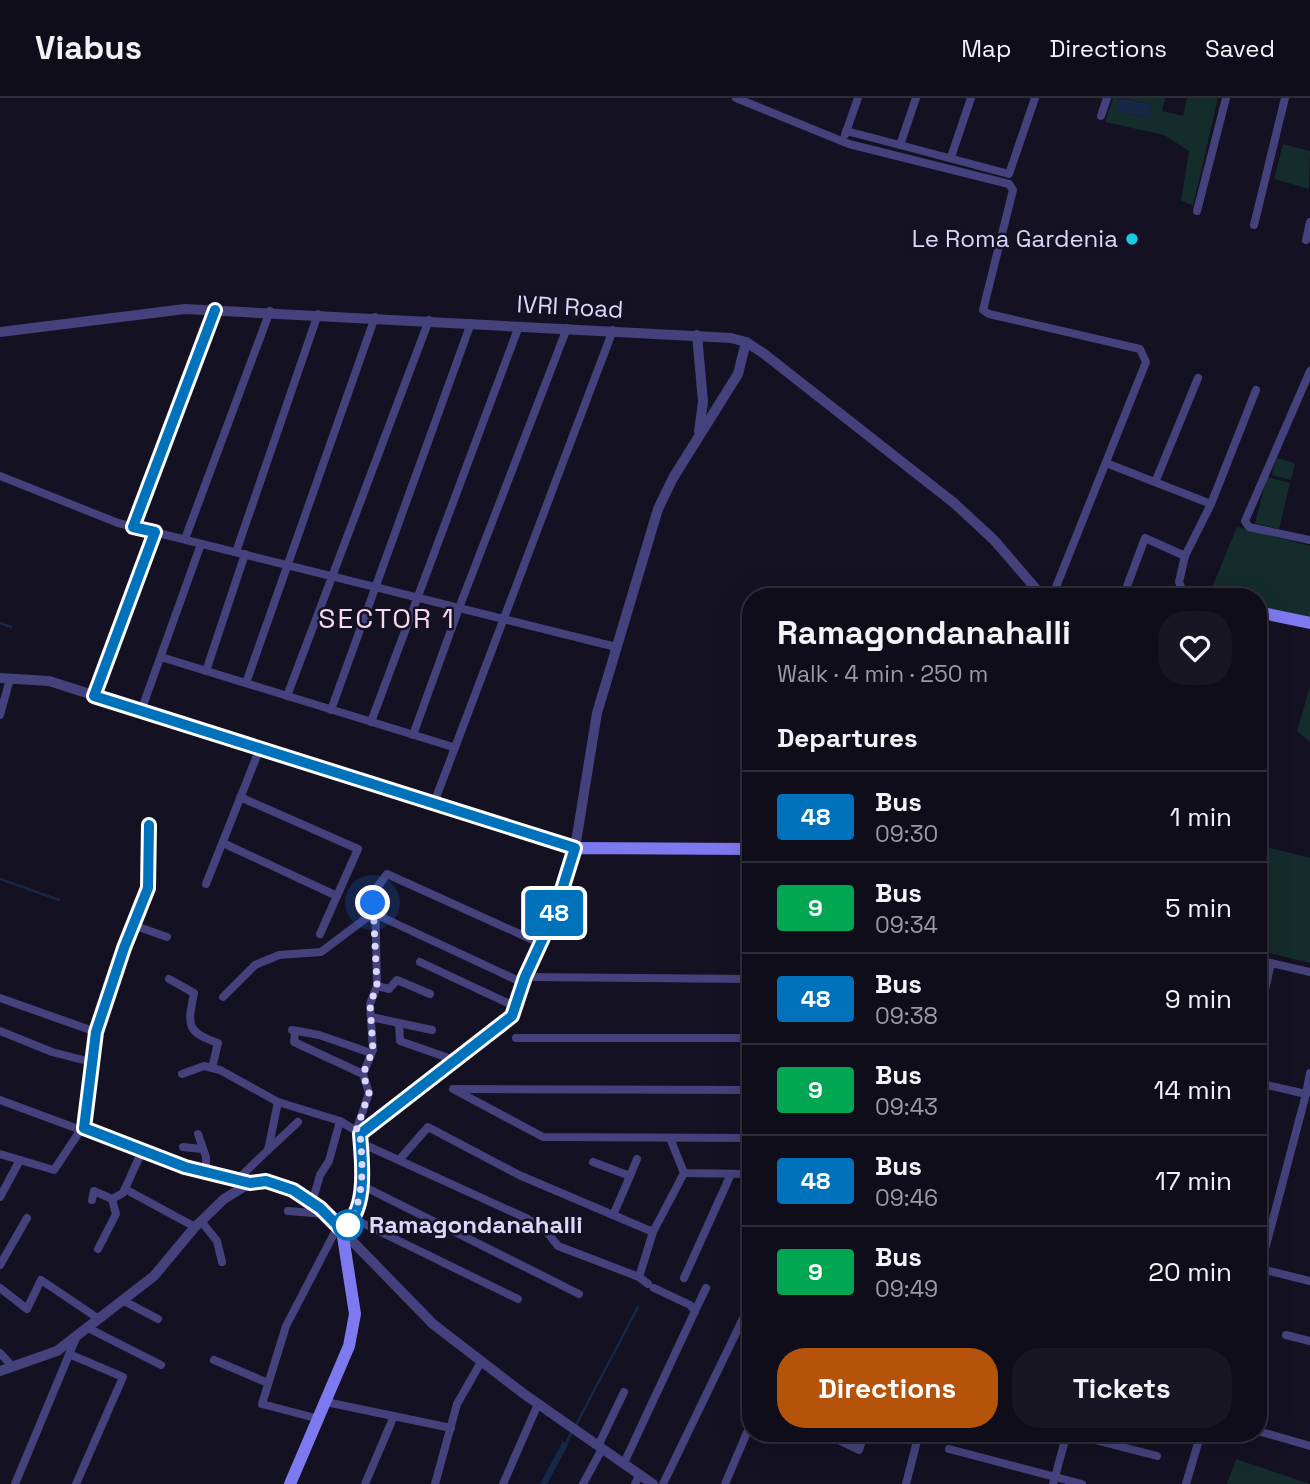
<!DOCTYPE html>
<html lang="en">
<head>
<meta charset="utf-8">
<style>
  body { margin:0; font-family:"Space Grotesk",sans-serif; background:#181623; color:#f1f3f6; height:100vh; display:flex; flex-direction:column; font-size:26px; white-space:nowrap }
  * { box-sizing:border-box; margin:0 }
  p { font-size:23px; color:#9b9ca2 }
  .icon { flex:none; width:38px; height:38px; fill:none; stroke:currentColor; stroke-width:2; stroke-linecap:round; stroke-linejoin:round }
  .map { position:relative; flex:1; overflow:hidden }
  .sheet { position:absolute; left:742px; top:490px; width:525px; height:854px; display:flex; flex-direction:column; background:#0f0d1a; border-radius:28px; box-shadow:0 7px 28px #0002,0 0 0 2px #2f2d39 }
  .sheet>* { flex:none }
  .badge { padding:0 14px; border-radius:5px; font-size:24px; line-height:46px }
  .you { position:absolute; width:35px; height:35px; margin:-18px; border:5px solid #fff; border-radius:50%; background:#1a73e8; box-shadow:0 0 0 10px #1a73e833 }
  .map>.badge { position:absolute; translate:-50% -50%; box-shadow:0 0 0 4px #fff }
  h2 { padding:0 35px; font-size:26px; line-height:63px }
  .round { display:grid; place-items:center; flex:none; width:74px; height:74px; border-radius:28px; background:#181623 }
  .overview { display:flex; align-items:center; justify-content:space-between; height:119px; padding:0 35px }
  h1 { font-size:33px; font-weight:700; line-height:52px }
  .action { display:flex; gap:14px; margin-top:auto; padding:14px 35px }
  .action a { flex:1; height:80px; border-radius:28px; background:#b45309; color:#fff; font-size:28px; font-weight:700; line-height:80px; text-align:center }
  .action a+a { background:#181623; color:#f1f3f6 }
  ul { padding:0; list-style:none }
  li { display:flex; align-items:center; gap:21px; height:91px; padding:0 35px; border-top:2px solid #2f2d39 }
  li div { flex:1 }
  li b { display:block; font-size:26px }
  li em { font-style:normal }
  li .badge { min-width:77px; font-weight:700; text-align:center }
  header { display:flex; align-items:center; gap:42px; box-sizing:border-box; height:98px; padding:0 35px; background:#0f0d1a; border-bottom:2px solid #2f2d39 }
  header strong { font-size:33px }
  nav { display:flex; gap:38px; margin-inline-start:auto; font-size:24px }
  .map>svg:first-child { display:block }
  .green { fill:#152c2c }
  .water { fill:#162848 }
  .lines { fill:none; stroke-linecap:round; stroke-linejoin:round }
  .stream { stroke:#162848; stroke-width:2.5 }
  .minor { stroke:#45417c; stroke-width:8 }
  .tertiary { stroke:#45417c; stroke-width:10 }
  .secondary { stroke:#7f79f0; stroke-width:12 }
  .line-casing { stroke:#fff; stroke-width:16 }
  .line { stroke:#0072bc; stroke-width:10 }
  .walk { stroke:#dcd7fa; stroke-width:7; stroke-dasharray:0 12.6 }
  .poi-dot { fill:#1acae3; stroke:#141122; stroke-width:2.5 }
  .stop-dot { fill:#fff; stroke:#0072bc; stroke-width:3.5 }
  .labels { text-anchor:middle; stroke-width:5; stroke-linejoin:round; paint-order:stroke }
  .poi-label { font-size:24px; fill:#dcd7fa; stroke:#141122; text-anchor:end }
  .street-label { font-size:24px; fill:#dcd7fa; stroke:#141122 }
  .stop-label { font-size:24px; font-weight:bold; fill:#dcd7fa; stroke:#141122; text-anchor:start }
  .quarter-label { font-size:28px; letter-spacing:2px; fill:#fbd9ed; stroke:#141122 }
</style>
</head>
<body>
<header>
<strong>Viabus</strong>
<nav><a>Map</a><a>Directions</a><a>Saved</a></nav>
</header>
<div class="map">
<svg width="1310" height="1386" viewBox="0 0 1310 1386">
  <rect width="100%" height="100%" fill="#141122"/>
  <g class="green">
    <path d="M1113 0H1119L1117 13 1148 19 1151 6 1122 0H1165L1162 13 1183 18 1187 0H1218L1193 108 1181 102 1189 53 1164 37 1105 24Z"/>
    <path d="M1283 46 1310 53 1309 91 1274 81Z"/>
    <path d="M1276 360 1295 365 1291 382 1272 377Z"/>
    <path d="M1267 379 1290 385 1279 431 1255 425Z"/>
    <path d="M1237 429 1310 448V521L1258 511V499H1208Z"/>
    <path d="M1310 589V644L1297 633Z"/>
    <path d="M1258 747 1310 760V865L1258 852Z"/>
    <path d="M1236 1361 1310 1386H1227Z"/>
  </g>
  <g class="water">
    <path d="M1119 0 1151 6 1149 19 1117 13Z"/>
    <path d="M563 1343 568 1347 547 1386H540Z"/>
  </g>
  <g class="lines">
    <g class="stream">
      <path d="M0 525 11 529"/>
      <path d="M0 781 59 802"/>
      <path d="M576 1327 638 1209"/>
      <path d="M566 1346 572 1333"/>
    </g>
    <g class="minor">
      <path d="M736 0 849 46 1009 86 1013 92 983 212 989 216 1140 251 1146 264 1052 499"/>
      <path d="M916 0 900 47 1009 76 1035 0"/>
      <path d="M1101 18 1107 0"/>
      <path d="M846 33 900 47"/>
      <path d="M845 37 858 0"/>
      <path d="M951 59 971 0"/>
      <path d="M1197 113 1226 0"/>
      <path d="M1254 127 1285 0"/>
      <path d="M1306 142 1310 124"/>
      <path d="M1310 273 1245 423 1249 429 1310 442"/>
      <path d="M1106 365 1211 406"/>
      <path d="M0 378 118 425 616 549"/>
      <path d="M1156 382 1198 280"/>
      <path d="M133 429 215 212"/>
      <path d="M185 441 270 213"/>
      <path d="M236 454 318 216"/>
      <path d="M1123 499 1145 440 1185 458"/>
      <path d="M1185 499 1179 484 1185 458 1211 406 1256 292"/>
      <path d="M161 559 453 649"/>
      <path d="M206 573 245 456"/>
      <path d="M246 585 375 219"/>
      <path d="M94 598 155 434"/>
      <path d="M287 598 429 222"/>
      <path d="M331 612 471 225"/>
      <path d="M141 613 201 446"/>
      <path d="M0 617 10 581"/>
      <path d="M371 624 519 228"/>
      <path d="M413 637 459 510 567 230"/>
      <path d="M240 699 358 751 320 836"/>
      <path d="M434 705 613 232"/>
      <path d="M149 727 148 790 124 850 96 934 84 1030 164 1063 250 1085"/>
      <path d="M223 745 337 798"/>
      <path d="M206 786 260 650"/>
      <path d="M373 815 523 885"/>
      <path d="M133 827 167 839"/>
      <path d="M1258 862 1310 874"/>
      <path d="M420 864 516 909"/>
      <path d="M525 879 751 881"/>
      <path d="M169 881 194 895C188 926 185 934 218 945L212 970"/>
      <path d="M377 888 389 891 397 882 430 896"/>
      <path d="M223 899 255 867 279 857 321 854 373 815"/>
      <path d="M0 900 96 934"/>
      <path d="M371 919 432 932"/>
      <path d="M1258 923 1271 865"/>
      <path d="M399 926 400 943 457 963"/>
      <path d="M292 932 319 937 371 955"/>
      <path d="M0 933 52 954 91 964"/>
      <path d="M295 934 294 944 363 976"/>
      <path d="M516 940H751"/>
      <path d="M182 976 204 968 220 972 278 1004"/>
      <path d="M1258 985 1306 996 1258 1178"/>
      <path d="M453 991 543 1039 751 1040"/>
      <path d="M456 991 751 992"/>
      <path d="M1306 996 1310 975"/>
      <path d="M0 1002 81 1032"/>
      <path d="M356 1033 369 995 363 976 373 952 370 906 377 888 375 792 387 776 542 846"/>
      <path d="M198 1036 206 1059V1075"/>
      <path d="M670 1040 684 1075 751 1076"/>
      <path d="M361 1045 528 1121 547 1134 558 1148 639 1179 653 1134 684 1075"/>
      <path d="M183 1049 202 1051"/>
      <path d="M268 1052 298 1024"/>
      <path d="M0 1056 54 1072 84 1027"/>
      <path d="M399 1062 428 1029 519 1077 653 1134"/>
      <path d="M593 1064 630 1078 614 1115"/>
      <path d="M630 1078 637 1061"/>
      <path d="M237 1082 268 1052 278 1004 340 1023"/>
      <path d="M361 1087 579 1196"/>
      <path d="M125 1091 195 1129"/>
      <path d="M0 1099 20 1062"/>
      <path d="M92 1102 94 1093 112 1101"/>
      <path d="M312 1105 320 1077 329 1063 340 1023 358 1034"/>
      <path d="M288 1113 326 1116"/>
      <path d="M352 1120 518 1201"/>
      <path d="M201 1123 217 1143 222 1164"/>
      <path d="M98 1151 116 1116 112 1101 123 1095 142 1053"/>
      <path d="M0 1167 27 1120"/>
      <path d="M1261 1171 1310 1183"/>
      <path d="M639 1179 648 1186"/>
      <path d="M684 1180 731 1076"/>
      <path d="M0 1190 27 1211 41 1182 99 1221"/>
      <path d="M122 1202 158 1221"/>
      <path d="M695 1213 706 1190"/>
      <path d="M88 1230 161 1267"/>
      <path d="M1286 1237 1310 1243"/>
      <path d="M0 1255 11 1267"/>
      <path d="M69 1256 123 1279 76 1386"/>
      <path d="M214 1262 268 1285"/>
      <path d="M326 1304 451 1330"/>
      <path d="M319 1321 262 1306 286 1228 338 1128"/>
      <path d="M1258 1333 1310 1348"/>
      <path d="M824 1335 859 1352 864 1335"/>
      <path d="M1068 1335 1157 1358"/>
      <path d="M598 1348 624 1294"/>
      <path d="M949 1351 1082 1386"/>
      <path d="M624 1365 695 1213 690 1207 654 1190"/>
      <path d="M15 1386 76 1240"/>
      <path d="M365 1386 394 1318"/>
      <path d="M435 1386 457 1306 481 1264"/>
      <path d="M503 1386 538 1306"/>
      <path d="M583 1386 602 1351"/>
      <path d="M635 1386 640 1376"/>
      <path d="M663 1386 751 1204"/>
      <path d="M725 1386 751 1325"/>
      <path d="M906 1386 919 1335"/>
      <path d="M1053 1386 1067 1335"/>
      <path d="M1186 1386 1201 1335"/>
    </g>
    <g class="tertiary">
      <path d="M0 234 185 211 731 240 746 244 763 255 954 405 994 442 1043 499"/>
      <path d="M697 237 703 304 699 333"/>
      <path d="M0 580 49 583 575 750 597 615 658 411 673 380 738 276 746 244"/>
      <path d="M0 1273 57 1253 154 1178 194 1130 224 1101 250 1085 266 1083 293 1092 320 1110 433 1226 524 1296 653 1386"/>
    </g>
    <g class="secondary">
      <path d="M1258 514 1310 525"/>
      <path d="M290 1386 349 1248 355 1216 342 1132C369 1113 362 1064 360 1036L512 917 525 879 555 814 575 750 751 751"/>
    </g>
  </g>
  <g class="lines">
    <defs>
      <path id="line" d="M149 727 148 790 124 850 96 934 84 1030 185 1069 250 1085 266 1083 293 1092 320 1110 342 1132C369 1113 362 1064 360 1036L512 918 525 879 555 814 575 750 94 598 155 434 133 429 215 212"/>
    </defs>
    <use href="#line" class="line-casing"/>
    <use href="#line" class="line"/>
    <path class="walk" d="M348 1127C365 1100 363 1067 360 1036L356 1033 369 995 363 976 373 952 370 906 377 888 373 805"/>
  </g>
  <circle class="poi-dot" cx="1132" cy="141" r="7"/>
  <circle class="stop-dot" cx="348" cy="1127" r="14"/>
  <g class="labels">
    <g class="poi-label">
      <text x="1118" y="149">Le Roma Gardenia</text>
    </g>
    <g class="street-label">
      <text transform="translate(570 209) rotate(3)" y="8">IVRI Road</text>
    </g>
    <g class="stop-label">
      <text x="369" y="1135">Ramagondanahalli</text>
    </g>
    <g class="quarter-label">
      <text x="387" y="530">SECTOR 1</text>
    </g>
  </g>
</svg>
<div class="you" style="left:373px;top:805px"></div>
<b class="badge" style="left:554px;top:815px;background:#0072bc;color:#fff">48</b>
<section class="sheet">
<div class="overview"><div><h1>Ramagondanahalli</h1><p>Walk · 4 min · 250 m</p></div><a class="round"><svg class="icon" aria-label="heart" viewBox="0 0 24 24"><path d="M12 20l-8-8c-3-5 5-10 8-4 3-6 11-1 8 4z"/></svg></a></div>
<h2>Departures</h2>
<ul>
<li><span class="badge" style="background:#0072bc;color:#fff">48</span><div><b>Bus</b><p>09:30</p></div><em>1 min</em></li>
<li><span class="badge" style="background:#00a651;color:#fff">9</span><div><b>Bus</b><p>09:34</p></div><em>5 min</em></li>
<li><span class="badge" style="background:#0072bc;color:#fff">48</span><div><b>Bus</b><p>09:38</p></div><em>9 min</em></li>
<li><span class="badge" style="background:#00a651;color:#fff">9</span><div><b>Bus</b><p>09:43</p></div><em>14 min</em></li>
<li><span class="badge" style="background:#0072bc;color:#fff">48</span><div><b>Bus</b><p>09:46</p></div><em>17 min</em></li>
<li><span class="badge" style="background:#00a651;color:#fff">9</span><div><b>Bus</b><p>09:49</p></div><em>20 min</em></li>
</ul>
<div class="action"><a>Directions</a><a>Tickets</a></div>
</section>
</div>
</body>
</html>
